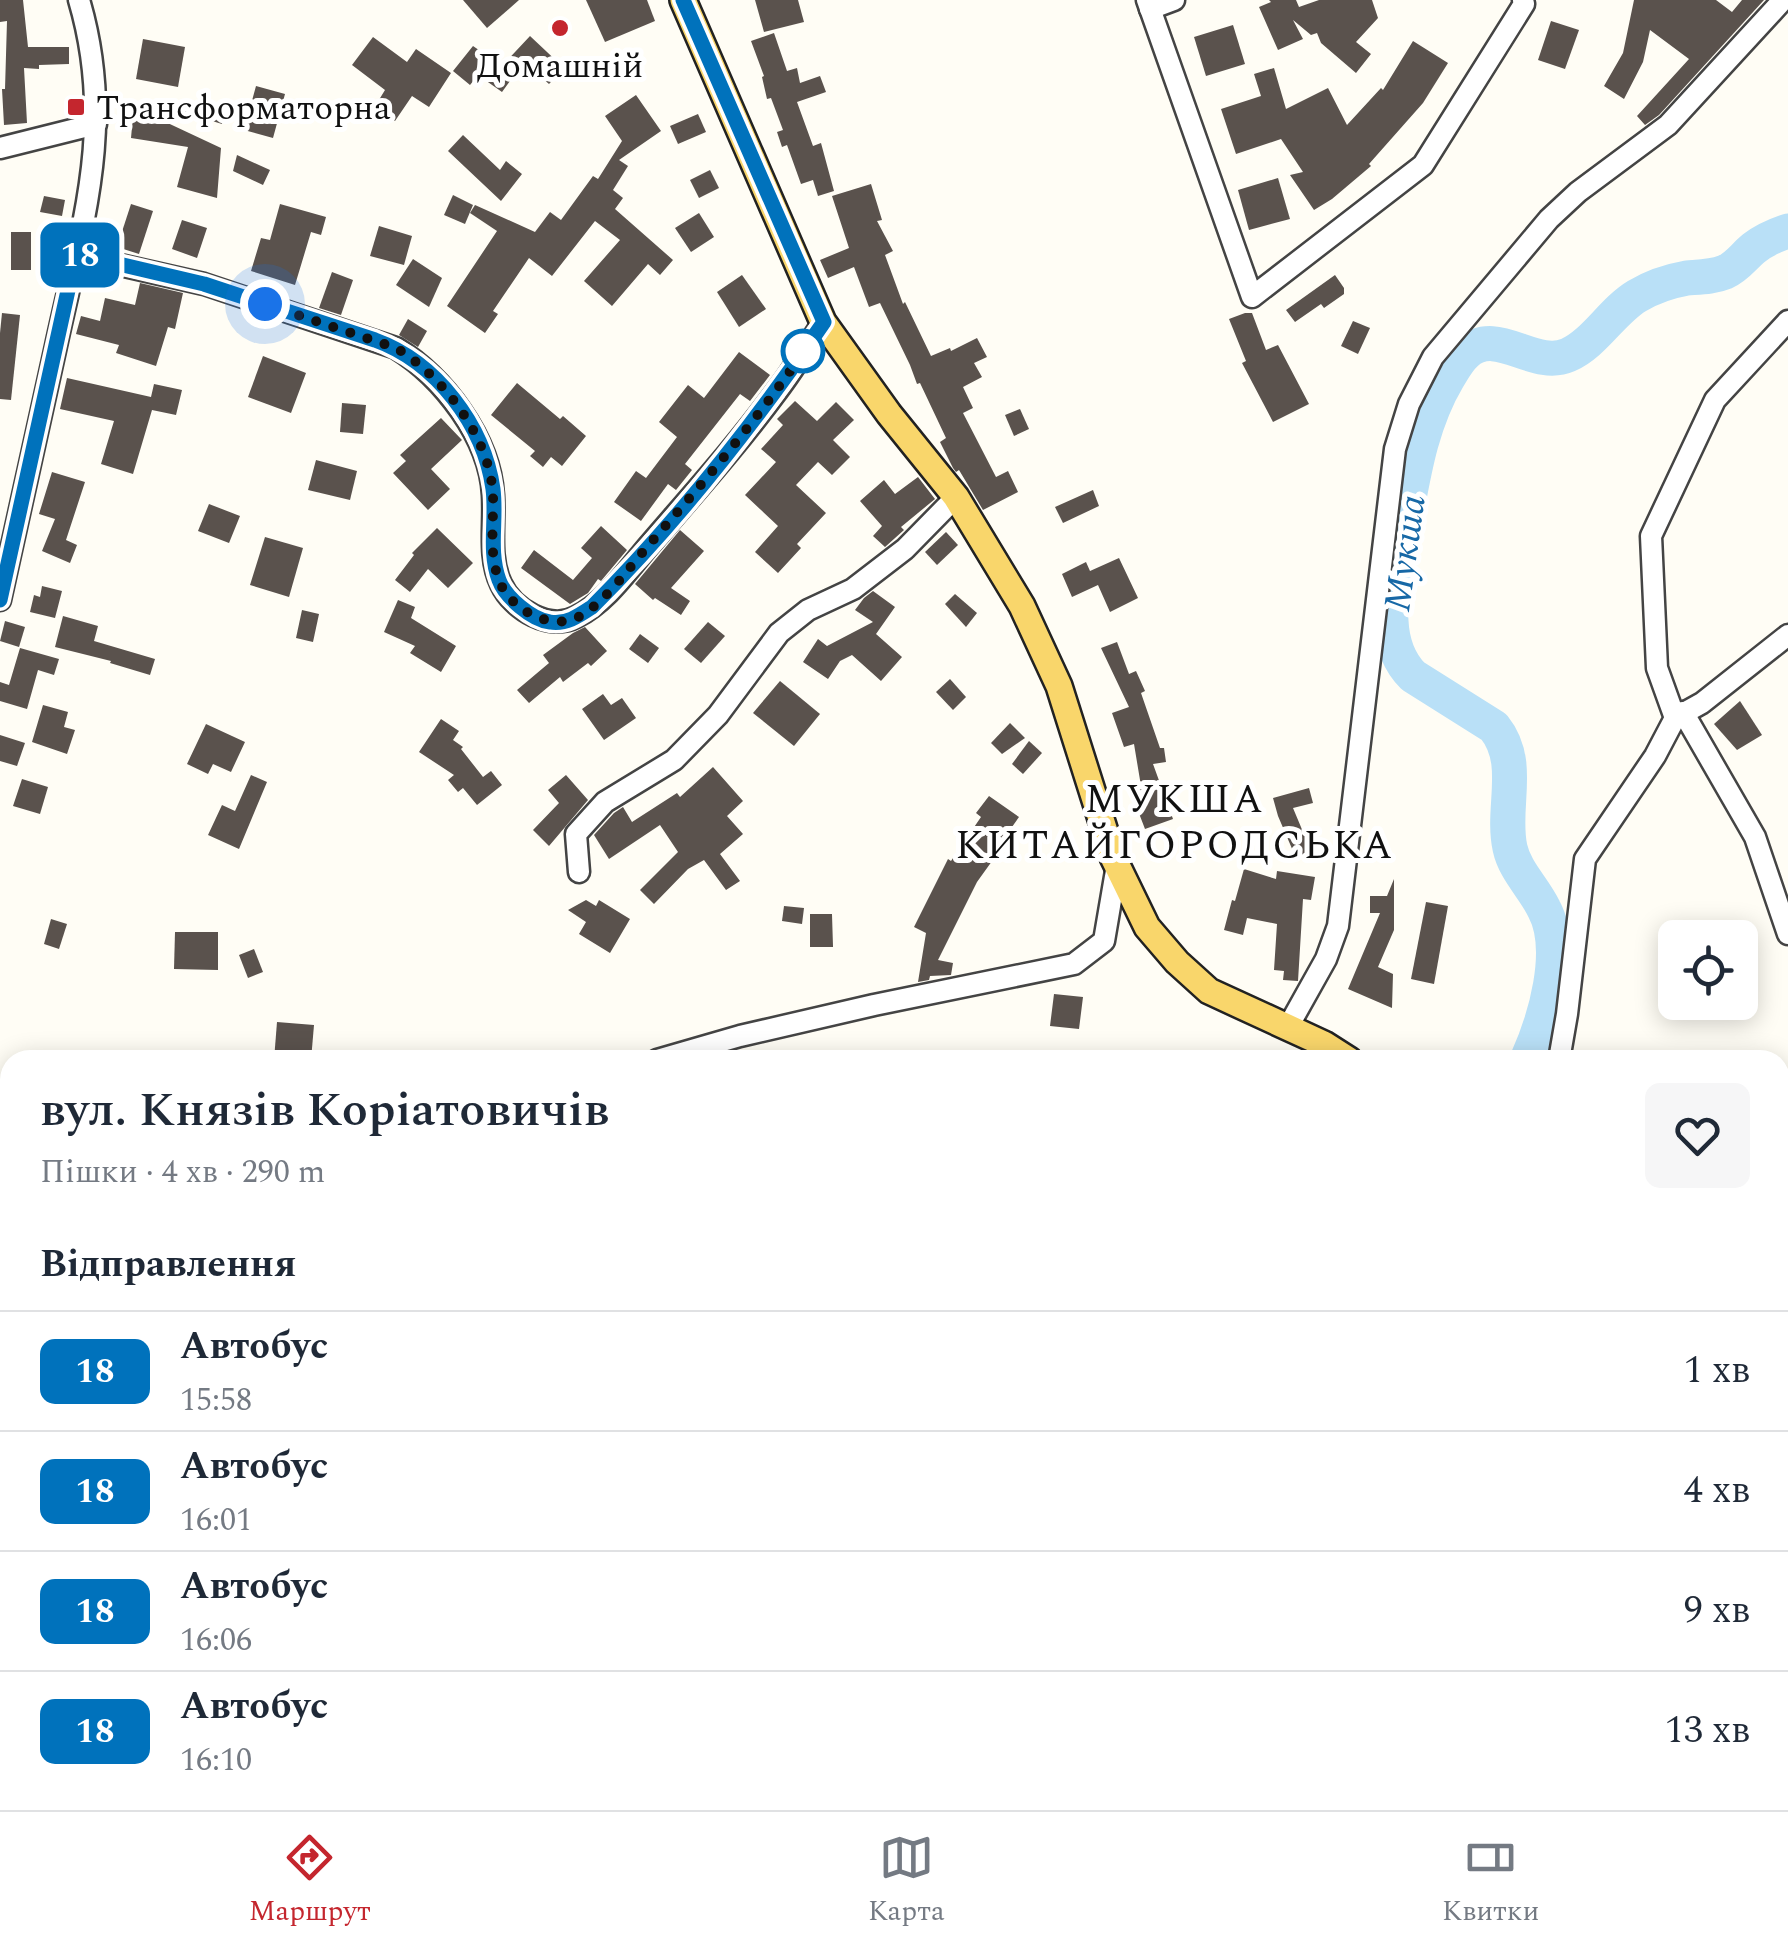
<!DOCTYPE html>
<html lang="uk">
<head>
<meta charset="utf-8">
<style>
  body { margin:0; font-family:Spectral,serif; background:#f6f6f7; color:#1f2937; height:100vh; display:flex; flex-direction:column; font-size:38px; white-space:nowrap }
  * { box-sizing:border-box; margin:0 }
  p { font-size:32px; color:#747a83 }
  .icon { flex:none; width:55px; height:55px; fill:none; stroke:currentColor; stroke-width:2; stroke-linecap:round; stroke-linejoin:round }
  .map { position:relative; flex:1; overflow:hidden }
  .drawer { position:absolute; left:0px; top:1050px; width:1790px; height:760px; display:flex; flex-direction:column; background:#fff; border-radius:30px 30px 0 0; box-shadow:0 5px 25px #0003 }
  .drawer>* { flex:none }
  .badge { padding:0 20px; border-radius:15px; font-size:35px; line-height:65px }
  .buttons { position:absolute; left:1658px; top:920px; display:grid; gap:20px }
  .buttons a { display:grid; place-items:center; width:100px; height:100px; border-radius:15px; background:#fff; box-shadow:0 5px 25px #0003; font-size:50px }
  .you { position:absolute; width:50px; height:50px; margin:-25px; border:8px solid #fff; border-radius:50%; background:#1a73e8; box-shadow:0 0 0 15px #1a73e833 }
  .map>.badge { position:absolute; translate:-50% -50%; box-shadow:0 0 0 5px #fff }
  h2 { padding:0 40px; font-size:38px; line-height:90px }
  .round { display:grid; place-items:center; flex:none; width:105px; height:105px; border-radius:15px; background:#f6f6f7 }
  .headline { display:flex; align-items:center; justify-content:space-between; height:170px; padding:0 40px }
  h1 { font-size:48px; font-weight:600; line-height:75px }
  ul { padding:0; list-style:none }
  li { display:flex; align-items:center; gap:30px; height:120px; padding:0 40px; border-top:2px solid #e0e1e3 }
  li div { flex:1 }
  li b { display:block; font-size:38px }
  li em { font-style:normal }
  li .badge { min-width:110px; font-weight:700; text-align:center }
  .tab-bar { display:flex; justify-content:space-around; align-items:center; height:140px; border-top:2px solid #e0e1e3; background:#fff; font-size:28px; color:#747a83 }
  .tab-bar a { display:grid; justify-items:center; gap:5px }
  .tab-bar .on { color:#c4262e }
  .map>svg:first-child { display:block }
  .green { fill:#d5ebbd }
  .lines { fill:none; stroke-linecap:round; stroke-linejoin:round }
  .stream { stroke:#3f96cf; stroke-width:6 }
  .river { stroke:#b9e0f7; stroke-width:35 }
  .building { fill:#5a524d }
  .minor-casing { stroke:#444; stroke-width:25 }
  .major-casing { stroke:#222; stroke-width:30 }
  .minor { stroke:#fff; stroke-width:20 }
  .major { stroke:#f9d66b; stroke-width:25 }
  .line-casing { stroke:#fff; stroke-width:22 }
  .line { stroke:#0072bc; stroke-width:15 }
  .walk { stroke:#111; stroke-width:10; stroke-dasharray:0 18 }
  .poi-dot { fill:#c4262e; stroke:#fff; stroke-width:4 }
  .stop-dot { fill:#fff; stroke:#0072bc; stroke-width:5 }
  .labels { text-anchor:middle; stroke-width:10; stroke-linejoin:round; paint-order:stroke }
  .poi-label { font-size:35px; fill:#111; stroke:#fff }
  .water-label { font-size:38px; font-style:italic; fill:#1768a6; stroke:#fff }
  .quarter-label { font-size:40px; letter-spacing:2.5px; fill:#111; stroke:#fff }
</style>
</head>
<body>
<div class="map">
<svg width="1788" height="1810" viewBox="0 0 1788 1810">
  <rect width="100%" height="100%" fill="#fffdf5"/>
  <g class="green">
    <path d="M646 1800H1191L1203 1810H640Z"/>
    <path d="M1194 1800H1694L1692 1810H1207Z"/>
  </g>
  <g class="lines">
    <path class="stream" d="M1288 1800 1296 1810"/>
    <g class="river">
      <path d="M1527 1060C1545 1020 1566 950 1544 909 1534 888 1515 871 1510 848 1501 807 1523 763 1494 727L1413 676C1398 661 1392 642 1391 621 1389 591 1397 560 1403 531 1413 477 1420 425 1448 378 1453 370 1458 360 1466 353 1497 325 1533 370 1568 355 1594 344 1612 311 1637 296 1652 287 1670 281 1687 278 1700 277 1713 277 1725 272 1737 267 1744 256 1754 248 1764 240 1776 235 1788 231"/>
      <path d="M679 1810 681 1800"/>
    </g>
  </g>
  <g class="building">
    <path d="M0 0H23L28 47H69V64L39 65V69L24 68 27 123 4 125 2 89H5L7 21 0 22Z"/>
    <path d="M463 0H519L487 28Z"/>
    <path d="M586 0H647L655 21 605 42Z"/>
    <path d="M755 0H798L804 22 764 32Z"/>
    <path d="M1269 0H1296L1299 7 1319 0H1372L1378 18 1356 42 1371 54 1356 73 1321 43 1317 33 1311 35 1293 20 1303 39 1278 50 1259 7 1271 2Z"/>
    <path d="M1634 0H1716L1732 12 1742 0H1764L1659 115 1645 125 1637 116 1689 59 1650 30 1643 62 1624 99 1604 86 1623 53Z"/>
    <path d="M1551 21 1579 30 1565 69 1538 60Z"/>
    <path d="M1233 25 1245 64 1206 76 1194 37Z"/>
    <path d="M774 33 787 71 797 68 800 83 820 76 826 92 797 102 813 146 821 143 834 191 818 196 813 180 801 184 787 145 782 147 777 132 783 130 771 98 767 99 762 77 764 76 751 41Z"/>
    <path d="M530 36 564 68 549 84 524 62 502 92 478 75 470 85 453 71 473 46 502 66Z"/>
    <path d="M373 37 407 62 416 49 451 73 429 107 412 96 395 121 374 108 385 90 352 65Z"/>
    <path d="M143 39 185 47 178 87 136 79Z"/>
    <path d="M1413 41 1448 63 1423 103 1369 164 1371 166 1332 199 1314 210 1290 175 1303 172 1281 139 1236 154 1221 109 1261 96 1254 74 1274 68 1286 109 1328 88 1347 125 1381 88 1383 90Z"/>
    <path d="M256 86 285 94 273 138 244 130Z"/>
    <path d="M636 95 661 131 619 160 628 166 613 190 623 198 615 209 673 260 660 275 648 264 612 306 584 281 620 240 595 221 552 276 529 258 493 311 498 314 485 333 447 306 497 231 470 213 475 205 535 232 550 212 561 220 593 176 598 179 622 141 605 116Z"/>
    <path d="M170 101 224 105 222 124 169 108Z"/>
    <path d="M698 114 706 132 678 144 670 126Z"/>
    <path d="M133 116 157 118 221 148 217 198 177 187 188 147 131 138Z"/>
    <path d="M463 135 500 170 506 161 522 174 501 201 448 151Z"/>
    <path d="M237 155 270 170 263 185 233 171Z"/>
    <path d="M710 170 719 188 699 198 690 180Z"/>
    <path d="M1278 178 1290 219 1249 230 1238 190Z"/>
    <path d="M871 184 882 220 877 221 893 251 885 255 903 304 905 302 931 356 950 348 951 351 977 338 987 357 974 363 982 377 963 387 973 408 963 413 996 477 1008 471 1018 492 983 510 959 470 956 472 953 468 940 442 946 438 920 383 917 384 910 365 880 303 869 307 854 267 828 278 820 260 849 248 832 196Z"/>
    <path d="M453 195 473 205 465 224 444 215Z"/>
    <path d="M44 196 65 200 62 216 40 212Z"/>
    <path d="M131 204 153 211 139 254 117 247Z"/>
    <path d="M280 204 326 217 321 235 311 232 295 285 251 271 261 238 270 240Z"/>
    <path d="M699 213 714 237 691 252 675 228Z"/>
    <path d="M182 220 207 228 197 258 172 249Z"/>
    <path d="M379 226 412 236 404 265 370 256Z"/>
    <rect x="11" y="232" width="20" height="38"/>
    <path d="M413 259 442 278 429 307 396 285Z"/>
    <path d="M332 272 353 280 341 315 319 308Z"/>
    <path d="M742 275 766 309 739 327 717 292Z"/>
    <path d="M1335 275 1344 288V294L1324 308 1321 304 1295 322 1286 310Z"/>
    <path d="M140 283 183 293 175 329 168 327 156 366 116 353 119 345 76 334 81 316 100 321 105 298 135 305Z"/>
    <path d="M2 313 20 315 11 400 0 399V333Z"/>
    <path d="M1245 313H1252L1266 350 1278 345 1309 404 1273 422 1242 363 1246 361 1229 319Z"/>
    <path d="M408 319 427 331 418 347 399 335Z"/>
    <path d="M1353 321 1370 328 1358 354 1341 346Z"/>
    <path d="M739 352 770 375 750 401 740 394 685 464 692 470 676 490 668 484 641 521 614 502 636 471 646 478 677 437 659 422 688 385 704 398Z"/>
    <path d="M263 356 306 373 291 413 248 397Z"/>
    <path d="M67 378 151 397 154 384 182 390 176 415 152 410 133 474 101 464 114 421 60 409Z"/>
    <path d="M517 383 560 419 563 416 586 436 562 466 551 457 543 467 530 456 535 451 491 415Z"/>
    <path d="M795 401 817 421 836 402 854 420 833 440 850 457 832 475 818 462 796 485 826 513 797 544 801 548 778 573 755 552 778 526 745 495 776 462 761 449 783 425 777 419Z"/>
    <path d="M342 403 366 405 363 434 340 432Z"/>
    <path d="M1020 409 1029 429 1014 436 1005 415Z"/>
    <path d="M441 418 462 440 431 469 450 489 428 510 393 473 406 461 400 455Z"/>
    <path d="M316 460 357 471 350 500 308 490Z"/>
    <path d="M52 472 85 482 66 540 77 545 70 563 42 551 55 519 39 514Z"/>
    <path d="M918 477 935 499 901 527 904 530 885 547 873 536 882 526 860 501 884 480 895 494Z"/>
    <path d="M1093 490 1099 506 1063 523 1055 507Z"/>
    <path d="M209 504 240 516 229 543 198 531Z"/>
    <path d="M601 526 627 550 601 581 598 579 588 593 570 604 521 568 534 550 573 580 592 558 581 548Z"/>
    <path d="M437 528 473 563 448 588 428 569 410 592 395 580 414 555 412 553Z"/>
    <path d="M680 530 704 551 671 588 690 601 681 615 655 598 653 600 635 584Z"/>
    <path d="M946 532 958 545 937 565 925 552Z"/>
    <path d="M265 537 303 548 289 597 250 585Z"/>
    <path d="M1119 558 1138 598 1110 612 1098 585 1072 597 1062 574 1086 562 1090 571Z"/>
    <path d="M42 586 62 591 55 618 30 612 34 595 40 597Z"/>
    <path d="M873 591 895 607 876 634 902 657 881 681 852 655 840 661 828 679 803 662 818 639 827 646 873 622 855 610 864 598Z"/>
    <path d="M955 594 977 613 966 627 945 604Z"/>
    <path d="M398 600 415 607 411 618 456 646 441 672 410 653 415 646 384 632Z"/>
    <path d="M302 610 319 614 313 642 296 638Z"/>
    <path d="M63 616 98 626 94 641 155 659 150 675 110 663 111 661 55 647Z"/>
    <path d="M5 621 25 627 19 647 0 641Z"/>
    <path d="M708 622 725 636 701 663 684 649Z"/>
    <path d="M585 627 607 651 591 666 588 663 563 682 560 677 529 703 517 690 549 663 543 655 573 633Z"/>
    <path d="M640 634 659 648 648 663 629 649Z"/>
    <path d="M1117 642 1129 674 1136 671 1145 691 1141 693 1160 748H1164L1166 762 1153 764 1173 819 1145 829 1130 790 1141 786 1134 744 1124 747 1112 713 1129 707 1101 648Z"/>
    <path d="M20 648 59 659 54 675 38 670 27 709 0 701V682L9 685Z"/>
    <path d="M950 679 966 697 953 710 936 692Z"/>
    <path d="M780 681 820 714 794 746 753 713Z"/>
    <path d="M603 694 611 705 622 698 636 718 604 740 582 709Z"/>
    <path d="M1740 701 1762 735 1737 750 1714 724Z"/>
    <path d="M43 705 68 712 64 727 75 730 67 754 32 742Z"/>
    <path d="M441 719 459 731 453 740 463 747 461 749 483 777 491 771 502 785 477 805 463 788 458 792 448 780 454 775 419 752Z"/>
    <path d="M1010 723 1025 738 1002 754 991 743Z"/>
    <path d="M206 724 245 742 231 772 213 764 208 774 187 764Z"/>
    <path d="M0 735 25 743 17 766 0 761Z"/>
    <path d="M1029 741 1042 753 1023 774 1012 764Z"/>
    <path d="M713 767 743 801 727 816 743 834 720 854 740 881 726 890 704 860 688 869 654 904 640 890 678 852 660 825 609 859 594 835 614 813 623 807 632 822 677 793 680 797Z"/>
    <path d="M251 775 267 782 239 849 208 835 222 805 235 811Z"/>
    <path d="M566 775 588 800 549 846 533 830 559 803 548 790Z"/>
    <path d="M22 779 48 787 40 814 13 806Z"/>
    <path d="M1309 788 1313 803 1293 808 1311 851 1296 858 1278 816 1273 798Z"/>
    <path d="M989 796 1019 817 1002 841 1005 843 977 882 938 960 953 963 951 975 930 976 929 980 918 982 926 933 914 927 948 859 951 861 981 817 976 813Z"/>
    <path d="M1244 869 1276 879 1277 871 1315 877 1311 900 1303 899 1298 981 1283 980 1284 971 1274 970 1277 924 1247 918 1243 935 1224 930 1232 900 1235 901Z"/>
    <path d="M1394 879V930L1378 967 1393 974 1392 1008 1348 989 1380 913H1370V896H1387Z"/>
    <path d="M586 900 596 906 599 900 630 919 610 953 579 934 586 922 568 910Z"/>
    <path d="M1426 902 1448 906 1434 984 1411 979Z"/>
    <path d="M784 906 804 908 802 924 782 921Z"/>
    <path d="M810 914H832L833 947H810Z"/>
    <path d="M51 919 67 924 59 949 44 944Z"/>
    <path d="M175 932H218V970L174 969Z"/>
    <path d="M254 949 263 972 248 978 239 955Z"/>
    <path d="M1054 994 1083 997 1079 1029 1050 1026Z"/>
    <path d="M277 1022 314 1025 311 1060H274Z"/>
  </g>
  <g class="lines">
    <defs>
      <g id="minor">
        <path d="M1147 0 1252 297 1423 165 1524 4 1523 0"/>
        <path d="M1150 9 1174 0"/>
        <path d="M0 148 96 124"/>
        <path d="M76 255 204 284 396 348C443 377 490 438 493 495 495 524 488 557 501 584 513 610 550 631 576 617 607 602 629 568 651 543 694 493 738 444 777 391 794 369 808 345 823 322"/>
        <path d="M0 600C19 515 37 431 56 346 82 225 116 125 79 0"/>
        <path d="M1683 712 1755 837 1788 934"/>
        <path d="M1675 718 1702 703 1788 635"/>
        <path d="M579 872 576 834 605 802 674 760 718 715 779 633 808 610 853 589 905 549 956 497"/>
        <path d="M1288 1027 1326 959 1338 926 1395 449 1409 404 1433 357 1549 219 1578 192 1668 125 1783 0"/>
        <path d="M657 1060 740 1036 874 1005 1074 964 1104 941 1117 865"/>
        <path d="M1559 1060 1567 1014 1585 859 1655 756 1675 718 1657 668 1651 536 1715 400 1788 321"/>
        <path d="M0 1121 10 1120"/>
        <path d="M0 1524 10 1558"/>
        <path d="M0 1636 10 1633"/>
        <path d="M81 1800 83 1810"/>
        <path d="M386 1800 388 1810"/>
      </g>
      <g id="major">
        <path d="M683 0 823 322 889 414 956 497 1022 606 1059 686 1113 857 1147 927 1177 962 1209 991 1324 1044 1349 1060"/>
        <path d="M1780 1549 1788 1555"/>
      </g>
    </defs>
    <use href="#minor" class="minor-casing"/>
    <use href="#major" class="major-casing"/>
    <use href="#minor" class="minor"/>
    <use href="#major" class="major"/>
  </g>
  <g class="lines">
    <defs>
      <path id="line" d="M0 600 76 254 204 284 375 340C436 362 484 425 493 489 497 520 488 550 499 580 505 597 532 620 550 622 566 625 580 615 592 607 679 520 755 423 824 322L683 0"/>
    </defs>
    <use href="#line" class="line-casing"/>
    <use href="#line" class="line"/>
    <path class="walk" d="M265 304 396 348C444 377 490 438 493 495 494 525 488 557 501 585 513 609 545 627 571 620 599 611 628 569 647 547 704 482 760 417 808 345L803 351"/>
  </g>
  <g class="poi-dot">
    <circle cx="560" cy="28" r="10"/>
    <rect x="66" y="97" width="20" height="20" rx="5"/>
  </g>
  <circle class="stop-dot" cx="803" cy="351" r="20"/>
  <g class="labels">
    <g class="poi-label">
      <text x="560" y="77">Домашній</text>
      <text x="96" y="119" text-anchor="start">Трансформаторна</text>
    </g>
    <g class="water-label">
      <text transform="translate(1404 553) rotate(-82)" y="13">Мукша</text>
    </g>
    <g class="quarter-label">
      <text x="1175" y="812">МУКША<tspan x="1175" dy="46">КИТАЙГОРОДСЬКА</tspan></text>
    </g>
  </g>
</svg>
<div class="buttons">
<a><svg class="icon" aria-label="locate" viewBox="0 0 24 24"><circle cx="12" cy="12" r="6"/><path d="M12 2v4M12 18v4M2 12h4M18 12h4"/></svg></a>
</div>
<div class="you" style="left:265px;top:304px"></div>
<b class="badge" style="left:80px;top:255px;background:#0072bc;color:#fff">18</b>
<section class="drawer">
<div class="headline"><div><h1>вул. Князів Коріатовичів</h1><p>Пішки · 4 хв · 290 m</p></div><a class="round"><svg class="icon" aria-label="heart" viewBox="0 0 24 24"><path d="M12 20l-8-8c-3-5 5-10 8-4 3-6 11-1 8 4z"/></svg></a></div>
<h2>Відправлення</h2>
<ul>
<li><span class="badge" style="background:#0072bc;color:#fff">18</span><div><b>Автобус</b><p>15:58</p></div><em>1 хв</em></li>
<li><span class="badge" style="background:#0072bc;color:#fff">18</span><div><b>Автобус</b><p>16:01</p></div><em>4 хв</em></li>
<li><span class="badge" style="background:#0072bc;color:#fff">18</span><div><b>Автобус</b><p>16:06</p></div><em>9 хв</em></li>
<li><span class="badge" style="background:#0072bc;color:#fff">18</span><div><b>Автобус</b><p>16:10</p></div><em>13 хв</em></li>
</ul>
</section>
</div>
<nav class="tab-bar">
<a class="on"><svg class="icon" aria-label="directions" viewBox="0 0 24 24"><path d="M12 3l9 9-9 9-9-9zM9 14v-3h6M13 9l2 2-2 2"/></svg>Маршрут</a>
<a><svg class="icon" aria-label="map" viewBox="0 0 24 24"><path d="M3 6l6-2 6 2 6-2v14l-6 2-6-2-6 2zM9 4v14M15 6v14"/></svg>Карта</a>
<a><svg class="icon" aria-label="tickets" viewBox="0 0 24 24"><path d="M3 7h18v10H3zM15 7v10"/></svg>Квитки</a>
</nav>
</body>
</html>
